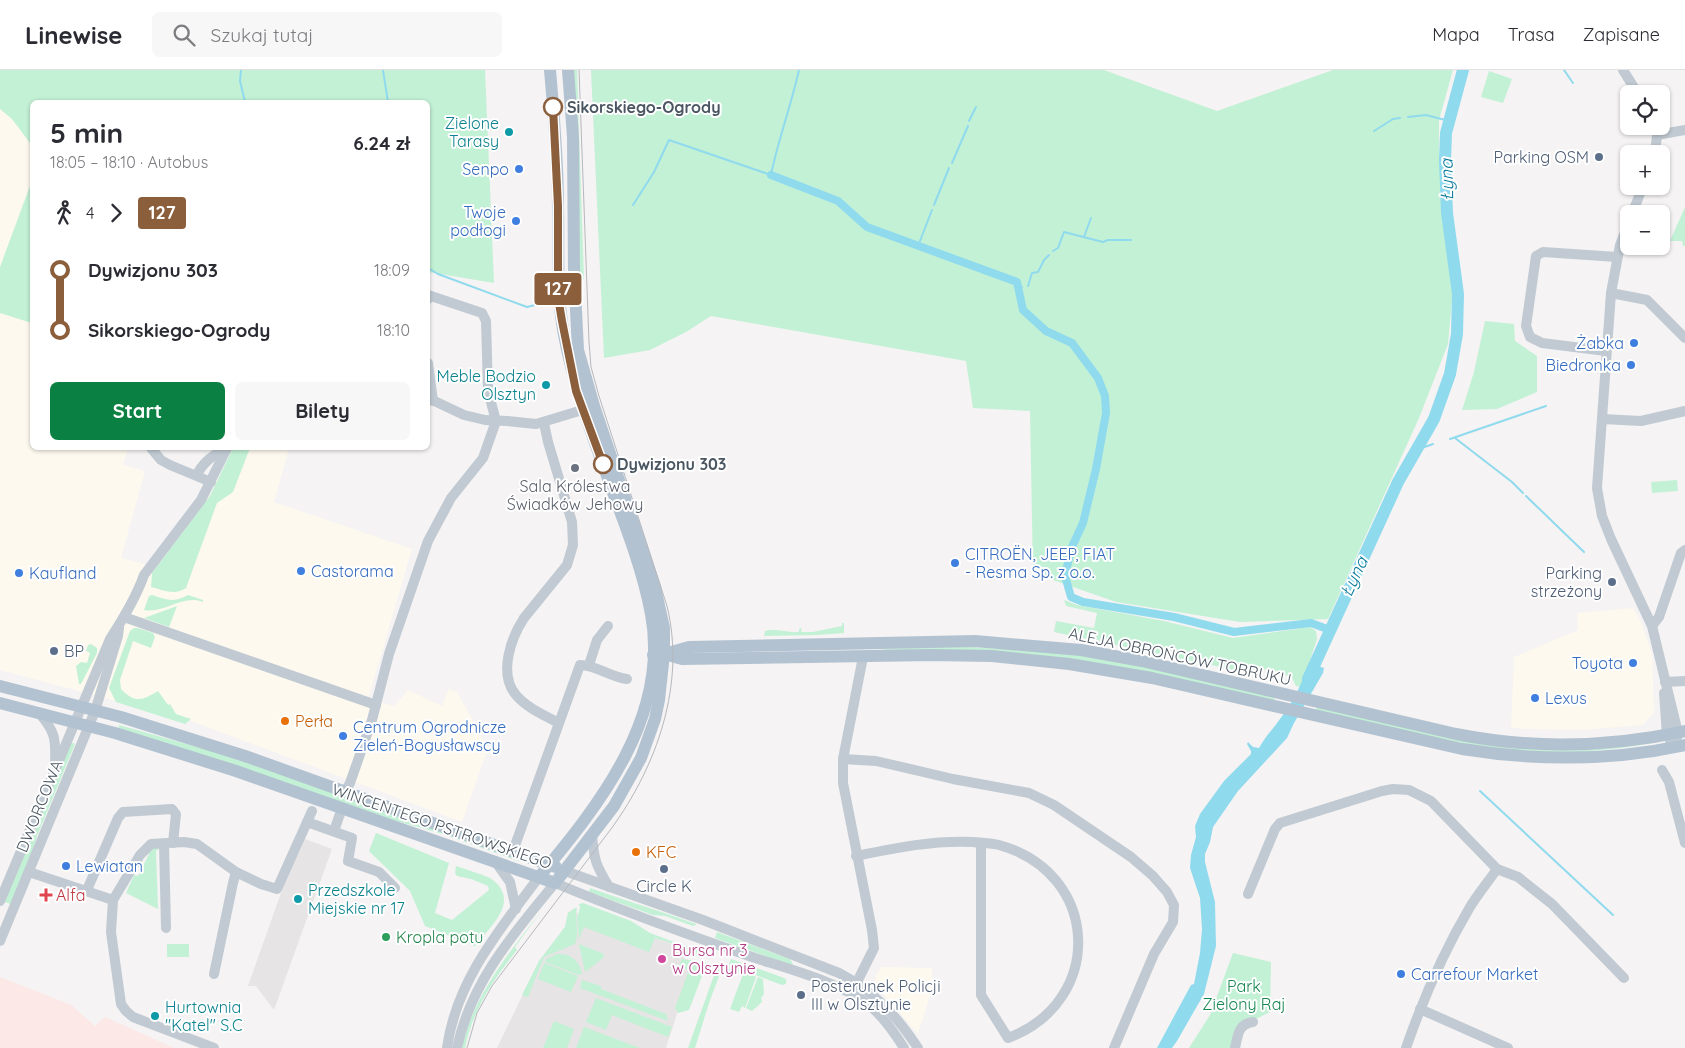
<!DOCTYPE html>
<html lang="pl">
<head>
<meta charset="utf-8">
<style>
  body { margin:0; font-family:Quicksand,sans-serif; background:#f7f7f7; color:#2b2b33; height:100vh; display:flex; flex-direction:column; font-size:19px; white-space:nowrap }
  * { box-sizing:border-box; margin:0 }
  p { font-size:16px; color:#7c7c81 }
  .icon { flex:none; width:28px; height:28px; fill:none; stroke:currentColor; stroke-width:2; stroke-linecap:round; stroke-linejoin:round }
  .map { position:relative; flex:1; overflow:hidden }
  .details { position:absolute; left:30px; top:30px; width:400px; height:350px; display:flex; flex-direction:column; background:#fff; border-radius:8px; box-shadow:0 1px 4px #0004 }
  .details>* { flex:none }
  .badge { padding:0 10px; border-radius:4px; font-size:18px; line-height:32px }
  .controls { position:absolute; left:1620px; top:15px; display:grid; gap:10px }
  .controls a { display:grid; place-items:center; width:50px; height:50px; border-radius:8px; background:#fff; box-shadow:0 1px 4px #0004; font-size:25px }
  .map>.badge { position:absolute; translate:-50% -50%; box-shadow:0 0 0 2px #fff }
  .legs { display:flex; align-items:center; gap:8px; height:55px; padding:0 20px; font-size:16px }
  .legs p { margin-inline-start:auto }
  .overview { display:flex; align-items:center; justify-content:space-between; height:85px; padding:0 20px }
  h1 { font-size:28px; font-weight:700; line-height:38px }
  .button { display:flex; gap:10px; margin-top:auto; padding:10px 20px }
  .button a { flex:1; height:58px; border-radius:8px; background:#0b8043; color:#fff; font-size:20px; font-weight:700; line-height:58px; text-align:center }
  .button a+a { background:#f7f7f7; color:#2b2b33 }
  ul { padding:0 20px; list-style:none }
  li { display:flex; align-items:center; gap:18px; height:60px; font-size:19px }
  li i { display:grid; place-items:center; width:8px; height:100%; margin:0 6px; background:currentColor }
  li i::after { content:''; width:12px; height:12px; margin:-6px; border:4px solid; border-radius:50%; background:#fff }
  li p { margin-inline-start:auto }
  li:first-child i { background:linear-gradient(#0000 50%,currentColor 0) }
  li:last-child i { background:linear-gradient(currentColor 50%,#0000 0) }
  header { display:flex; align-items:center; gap:30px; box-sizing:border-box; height:70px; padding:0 25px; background:#fff; border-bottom:1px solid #e1e1e2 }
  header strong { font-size:24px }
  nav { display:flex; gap:28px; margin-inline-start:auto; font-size:18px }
  .search { width:350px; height:45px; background:#f7f7f7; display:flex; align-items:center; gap:12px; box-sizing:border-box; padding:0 18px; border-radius:8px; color:#7c7c81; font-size:19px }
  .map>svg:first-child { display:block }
  .commercial { fill:#fdf9ef }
  .education { fill:#e6e4e5 }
  .medical { fill:#fce8e6 }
  .green { fill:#c3f1d5 }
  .water { fill:#90daee }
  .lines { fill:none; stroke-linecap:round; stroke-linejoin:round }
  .stream { stroke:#90daee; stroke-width:2 }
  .canal { stroke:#90daee; stroke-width:8 }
  .river { stroke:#90daee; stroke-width:12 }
  .minor { stroke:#c1cad2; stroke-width:10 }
  .major { stroke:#b3c2d1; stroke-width:12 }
  .tram { stroke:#b5b8bd; stroke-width:1 }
  .line-1-casing { stroke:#fff; stroke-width:11 }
  .line-1 { stroke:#8b5e3c; stroke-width:8 }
  .stop-1-dot { fill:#fff; stroke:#8b5e3c; stroke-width:2.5 }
  .culture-dot { fill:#0f9aa8; stroke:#fff; stroke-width:2 }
  .service-dot { fill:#5c6f8a; stroke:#fff; stroke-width:2 }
  .shop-dot { fill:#3f7fe0; stroke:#fff; stroke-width:2 }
  .worship-dot { fill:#6b7280; stroke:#fff; stroke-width:2 }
  .food-dot { fill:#e8710a; stroke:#fff; stroke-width:2 }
  .health-dot { fill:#e0444e; stroke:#fff; stroke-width:2 }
  .leisure-dot { fill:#2e9e5b; stroke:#fff; stroke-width:2 }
  .hotel-dot { fill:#d1479c; stroke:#fff; stroke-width:2 }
  .labels { text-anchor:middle; stroke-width:4; stroke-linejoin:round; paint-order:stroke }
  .stop-label { font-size:16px; font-weight:bold; fill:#4a5661; stroke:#fff; text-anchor:start }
  .culture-label { font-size:16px; fill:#0d838f; stroke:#fff; text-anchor:end }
  .service-label { font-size:16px; fill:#4e5e75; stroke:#fff; text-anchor:end }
  .shop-label { font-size:16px; fill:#366cbe; stroke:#fff; text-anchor:start }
  .worship-label { font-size:16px; fill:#5b616d; stroke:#fff }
  .street-label { font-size:16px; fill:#4a5661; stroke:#fff }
  .food-label { font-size:16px; fill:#c56008; stroke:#fff; text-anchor:start }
  .health-label { font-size:16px; fill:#be3a42; stroke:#fff; text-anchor:start }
  .leisure-label { font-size:16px; fill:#27864d; stroke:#fff; text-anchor:start }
  .hotel-label { font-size:16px; fill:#b23c85; stroke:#fff; text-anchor:start }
  .park-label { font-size:16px; fill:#17864f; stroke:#fff }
  .water-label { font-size:18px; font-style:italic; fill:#0c7c9b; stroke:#fff }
</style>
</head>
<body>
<header>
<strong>Linewise</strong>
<div class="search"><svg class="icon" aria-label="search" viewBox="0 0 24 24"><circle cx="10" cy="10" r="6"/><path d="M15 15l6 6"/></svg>Szukaj tutaj</div>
<nav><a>Mapa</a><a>Trasa</a><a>Zapisane</a></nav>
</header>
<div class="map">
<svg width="1685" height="978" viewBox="0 0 1685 978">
  <rect width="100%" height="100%" fill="#f5f3f3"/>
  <g class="commercial">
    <path d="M0 39 12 49 30 73V116L0 197Z"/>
    <path d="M0 243 32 253V378H128L123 395 145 401 121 488 141 493 185 514 217 427 244 378H289L274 432 412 479 368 629 394 636 408 620 442 636 449 619 457 622 488 678 462 752 191 651 0 600Z"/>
    <path d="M1633 538 1640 550 1652 584 1654 642 1643 655 1583 660 1527 659 1511 658 1514 587 1578 560 1577 543Z"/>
    <path d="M882 897 932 898V920L918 964 877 917 875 906Z"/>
  </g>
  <g class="education">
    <path d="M305 769 332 779 274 940 256 916H248L293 789 298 785Z"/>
    <path d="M575 838 578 845 671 873 687 881 685 889 694 891 666 978H497L539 891 565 857 568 843Z"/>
  </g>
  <path class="medical" d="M0 907 71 935 95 956 105 947 174 978H0Z"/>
  <g class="green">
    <path d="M0 0H485L494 213 428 202V32H32V253L0 243V197L30 116V73L12 49 0 39Z"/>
    <path d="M573 0H577L584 210H580Z"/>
    <path d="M591 0H1104L1217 41 1333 0H1453L1439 50V78L1453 220 1448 274 1419 348 1328 549 1240 552 1116 532 1033 503 1030 341 973 338 966 291 711 246 686 262 650 280 604 288Z"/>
    <path d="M1489 1 1512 9 1503 33 1481 27Z"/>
    <path d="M1685 137V176H1683L1682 171H1670Z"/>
    <path d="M1485 251 1514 254 1515 271 1537 286V322L1497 339 1462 340 1474 302Z"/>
    <path d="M233 378H250L233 422 217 433 186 518C175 526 163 520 151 517L152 503 210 426Z"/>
    <path d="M1677 410 1678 421 1652 423 1651 412Z"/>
    <path d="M152 525C168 530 173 533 188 525L203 530V532C182 524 165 544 144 540L149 526Z"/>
    <path d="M1064 530 1077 535 1164 551 1233 568 1310 557 1316 561 1317 569 1301 617 1296 616 1292 608 1272 599 1240 601 1054 562 1056 551 1094 558 1097 543 1066 536Z"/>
    <path d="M177 536 169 557 144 548Z"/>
    <path d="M842 553H844V563L816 565 764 566 765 561C776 558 787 563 799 562V559L802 558 801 562H813L842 556Z"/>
    <path d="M134 558H138L153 563 155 567 151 578 133 571 120 610 121 619C135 634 143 630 158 621L168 635 170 634 176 644 191 649 185 654 116 632 109 618 130 561Z"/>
    <path d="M91 574 97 578V583L81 614H79L76 596 81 592 87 593 90 583 86 581 88 575Z"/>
    <path d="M953 576 1065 583 1125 592 1276 627 1273 631 1155 604 885 580 882 579Z"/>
    <path d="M1318 636 1457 668 1659 672C1605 682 1545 686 1490 679L1315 641Z"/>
    <path d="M119 655 197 677 227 684 522 789 521 792 443 764 389 749 118 660Z"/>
    <path d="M71 672 75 674 37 766 29 792 11 834 4 832Z"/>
    <path d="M376 763 449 793 435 843 452 850 489 820 488 816 471 809 457 806 455 803 456 796C467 800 479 803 490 808 495 811 499 815 501 819 513 839 486 861 475 876L425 856 410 821 369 781Z"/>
    <path d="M149 778H160L156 781 158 839 126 823 134 805 138 806 149 784 147 782Z"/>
    <path d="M590 818C626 831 661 841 696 854V855L693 856 665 846 653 845 589 822Z"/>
    <path d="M583 833 631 851 650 863 682 875 704 880 707 883 703 886H686L687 881 671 873 655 868 649 882 584 857 579 869 577 848 580 838 579 834Z"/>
    <path d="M575 838H577C574 850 580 863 575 874L544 887 528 927 522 925 539 891 565 857 568 843Z"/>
    <path d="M542 840 515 877 517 880C493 910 473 939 465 978H462C473 925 510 882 542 840Z"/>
    <path d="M717 862 790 889 793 894 791 895 715 868Z"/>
    <rect x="167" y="874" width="22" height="13"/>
    <path d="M579 874 604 884 603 888 585 902Z"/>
    <path d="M1233 883 1271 892 1270 942 1236 959 1234 978H1189L1210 945Z"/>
    <path d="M557 884C570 883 579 890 582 903L579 905 545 892 546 889Z"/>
    <path d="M682 889 707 893 689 940 678 943 675 938 689 900 679 896Z"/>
    <path d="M731 889 784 908 786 909V914L782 915 753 904V905L756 907 745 938 742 936 739 942 730 939 743 904 731 900 729 905 725 904Z"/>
    <path d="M544 893 578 906 571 922 538 909Z"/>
    <path d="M720 895 722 898 709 933 695 978H688L717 897Z"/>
    <path d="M758 907 763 909 764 924 761 928 762 932 752 941 746 938Z"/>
    <path d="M582 910 601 916V919L666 944 668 951 580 918Z"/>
    <path d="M596 928 672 957 668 967 612 945 606 960 586 952Z"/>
    <path d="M554 951 574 959 567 978H543Z"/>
    <path d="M584 957 640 978H576Z"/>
  </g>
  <path class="water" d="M1309 593 1324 598 1323 603 1294 653 1287 668 1238 721 1213 757 1210 772 1205 784V792L1215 832 1216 876 1204 924 1177 971 1172 978H1157L1191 915 1194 914 1200 883 1202 859 1200 828 1190 798 1191 785 1196 767 1195 756 1200 744 1224 711 1251 684V681L1247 674 1248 672 1253 677 1259 678C1265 667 1273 659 1280 649 1293 633 1302 613 1309 593Z"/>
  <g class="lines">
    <g class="stream">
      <path d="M241 0 240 11 245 32"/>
      <path d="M383 0 388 32"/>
      <path d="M1564 0 1573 13"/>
      <path d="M1408 47 1426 45 1449 51"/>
      <path d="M969 51 976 37"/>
      <path d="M1374 61 1393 49 1400 48"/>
      <path d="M952 93 968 56"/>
      <path d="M633 135 654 102 669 70 771 105C778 70 791 36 799 0"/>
      <path d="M934 135 949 98"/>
      <path d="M1084 167 1091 148"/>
      <path d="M918 176 932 140"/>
      <path d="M1053 181 1058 178 1064 162 1103 172 1108 170H1131"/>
      <path d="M428 198 438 204 527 237 535 235"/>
      <path d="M1028 216 1032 203 1038 202 1044 190 1049 185"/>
      <path d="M1018 217H1022"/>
      <path d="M1455 368 1512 412 1523 423"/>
      <path d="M1450 369 1546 336"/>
      <path d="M1416 380 1433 374"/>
      <path d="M1526 426 1584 482"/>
      <path d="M1480 721 1613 845"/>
    </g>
    <path class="canal" d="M771 105 838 131 867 157 1017 212 1023 240 1046 261 1072 273 1098 308 1105 326 1106 343 1096 399 1083 453 1071 479 1065 506 1071 527 1083 532 1174 547 1234 562 1311 553 1330 560"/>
    <path class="river" d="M1308 609 1398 412 1434 349 1450 304 1457 264 1458 224 1447 143 1445 90 1446 63 1463 0"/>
    <g class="minor">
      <path d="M1623 0 1638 24"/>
      <path d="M1657 65 1685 60"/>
      <path d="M1655 84 1657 65 1655 56"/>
      <path d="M1632 144 1643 116"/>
      <path d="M1629 152 1620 175 1611 223 1597 418 1602 446 1611 469 1652 556 1678 663 1675 677"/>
      <path d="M1611 223 1647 230 1685 268"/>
      <path d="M428 229V225L482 243 486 251 488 321 496 351"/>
      <path d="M1606 281 1542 273 1530 267 1526 256 1536 186 1543 182 1617 187"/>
      <path d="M428 293 433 331"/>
      <path d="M428 328 464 345 485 350 507 351 536 354 589 338"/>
      <path d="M1602 349 1641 351 1685 341"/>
      <path d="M544 353 548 372 572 452 573 475 567 495 524 548C511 568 498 604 516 625 527 638 544 645 559 653"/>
      <path d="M151 378 161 390 170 395 211 412"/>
      <path d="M197 405C202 393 215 383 227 378"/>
      <path d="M124 547 376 635"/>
      <path d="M1652 556 1659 547 1681 483 1685 480"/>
      <path d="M589 595 597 570 608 556"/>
      <path d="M1665 612 1685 611"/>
      <path d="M1664 623 1667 665 1670 670"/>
      <path d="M39 643C55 661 56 669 55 692"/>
      <path d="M843 689 876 691 953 709 1029 723 1054 735 1131 787 1153 806 1167 822 1174 835 1173 852 1154 884 1114 978"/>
      <path d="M1662 700 1669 712 1685 773"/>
      <path d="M345 722 350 713 372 650 389 584 428 471 451 428 483 388 496 351"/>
      <path d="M307 752 352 768 348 791 379 802 395 818"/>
      <path d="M334 761 342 738"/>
      <path d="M592 765C594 791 596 795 609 817"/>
      <path d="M164 774 166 858"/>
      <path d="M513 781 580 595C596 595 610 607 627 609"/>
      <path d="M856 786C895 778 933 770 973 772 981 773 991 773 999 775 1101 803 1105 932 1008 968L981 925V773"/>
      <path d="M495 791 510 812 516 839"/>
      <path d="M565 801 703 850 839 903C875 922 896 945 918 978"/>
      <path d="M29 802 113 830"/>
      <path d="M236 802 261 814 277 819 312 741"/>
      <path d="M87 820 118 748 123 742 172 739 176 744 173 773"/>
      <path d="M1248 824 1275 759 1280 753 1382 721 1393 719 1409 720 1431 731 1497 799 1518 807 1552 834 1624 908"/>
      <path d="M0 831 110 569C123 549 136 528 144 505L201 430 227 378"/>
      <path d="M0 871 95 641 118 566 119 558"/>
      <path d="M214 904 233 813 236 802 197 774 184 772 151 774 140 785 113 830 111 862 121 934 126 941 133 947 214 978"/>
      <path d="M855 916 874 878 872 860 843 713V689L863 587"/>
      <path d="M1420 939 1508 978"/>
      <path d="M447 978C456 911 500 859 539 807"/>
      <path d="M457 978C471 912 513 864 555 813 620 840 686 864 752 887 789 899 836 911 868 934 883 946 894 962 904 978"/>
      <path d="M1235 978C1238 965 1238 954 1253 952"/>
      <path d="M1406 978C1423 929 1444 881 1470 837 1478 824 1488 812 1497 799"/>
    </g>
    <g class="major">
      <path d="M664 584 682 589 932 585 992 586 1069 594 1152 608 1462 679C1536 691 1611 691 1685 675"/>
      <path d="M653 585 664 584 689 577 975 571 1081 580 1142 591 1456 664C1531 679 1610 677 1685 661"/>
      <path d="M0 616 121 647 245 686 556 797"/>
      <path d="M0 633 115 663 236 701 555 813 614 736 641 688 655 649 659 630 664 584V558L655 517 594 336 578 280 574 201 573 67 568 0"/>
      <path d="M539 807C600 734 670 646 651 544 643 501 626 457 611 417 593 367 574 318 564 265 556 223 559 180 558 137 558 91 554 46 550 0"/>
    </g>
    <path class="tram" d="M467 978 477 943 492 916 611 759C657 696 686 614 667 536L599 326 591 297 589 272 579 0"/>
  </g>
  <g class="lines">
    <defs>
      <path id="line-1" d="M553 37 558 136V227L562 251 576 321 603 394"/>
    </defs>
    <use href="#line-1" class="line-1-casing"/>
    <use href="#line-1" class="line-1"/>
  </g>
  <g class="stop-1-dot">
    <circle cx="553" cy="37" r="9"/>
    <circle cx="603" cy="394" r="9"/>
  </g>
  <g class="culture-dot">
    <circle cx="509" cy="62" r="5"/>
    <circle cx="546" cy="315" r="5"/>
    <circle cx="298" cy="829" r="5"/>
    <circle cx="155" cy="946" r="5"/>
  </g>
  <g class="service-dot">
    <circle cx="1599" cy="87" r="5"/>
    <circle cx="1612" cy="512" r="5"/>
    <circle cx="54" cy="581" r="5"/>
    <circle cx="664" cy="799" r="5"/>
    <circle cx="801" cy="925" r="5"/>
  </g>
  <g class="shop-dot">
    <circle cx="519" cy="99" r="5"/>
    <circle cx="516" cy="151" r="5"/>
    <circle cx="1634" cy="273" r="5"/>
    <circle cx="1631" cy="295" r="5"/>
    <circle cx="955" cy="493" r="5"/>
    <circle cx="301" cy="501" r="5"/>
    <circle cx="19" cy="503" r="5"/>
    <circle cx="1633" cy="593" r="5"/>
    <circle cx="1535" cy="628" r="5"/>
    <circle cx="343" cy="666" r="5"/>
    <circle cx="66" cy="796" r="5"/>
    <circle cx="1401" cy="904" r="5"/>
  </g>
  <circle class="worship-dot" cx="575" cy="398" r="5"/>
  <g class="food-dot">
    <circle cx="285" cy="651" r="5"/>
    <circle cx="636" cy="782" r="5"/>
  </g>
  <path class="health-dot" d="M43.5 817.5h5v5h5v5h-5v5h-5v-5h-5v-5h5z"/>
  <circle class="leisure-dot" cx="386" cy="867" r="5"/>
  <circle class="hotel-dot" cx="662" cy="889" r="5"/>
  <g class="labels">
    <g class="stop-label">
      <text x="567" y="43">Sikorskiego-Ogrody</text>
      <text x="617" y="400">Dywizjonu 303</text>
    </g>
    <g class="culture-label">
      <text x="499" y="59">Zielone<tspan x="499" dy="18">Tarasy</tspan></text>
      <text x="536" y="312">Meble Bodzio<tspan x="536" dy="18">Olsztyn</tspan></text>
      <text x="308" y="826" text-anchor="start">Przedszkole<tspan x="308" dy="18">Miejskie nr 17</tspan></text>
      <text x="165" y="943" text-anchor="start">Hurtownia<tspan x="165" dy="18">"Katel" S.C</tspan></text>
    </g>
    <g class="service-label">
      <text x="1589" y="93">Parking OSM</text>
      <text x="1602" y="509">Parking<tspan x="1602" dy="18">strzeżony</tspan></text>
      <text x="64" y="587" text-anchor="start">BP</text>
      <text x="664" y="822" text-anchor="middle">Circle K</text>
      <text x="811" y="922" text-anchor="start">Posterunek Policji<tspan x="811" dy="18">III w Olsztynie</tspan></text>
    </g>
    <g class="shop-label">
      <text x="509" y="105" text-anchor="end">Senpo</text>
      <text x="506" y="148" text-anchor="end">Twoje<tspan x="506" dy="18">podłogi</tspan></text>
      <text x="1624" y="279" text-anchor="end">Żabka</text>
      <text x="1621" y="301" text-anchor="end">Biedronka</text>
      <text x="965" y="490">CITROËN, JEEP, FIAT<tspan x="965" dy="18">- Resma Sp. z o.o.</tspan></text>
      <text x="311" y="507">Castorama</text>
      <text x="29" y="509">Kaufland</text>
      <text x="1623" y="599" text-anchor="end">Toyota</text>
      <text x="1545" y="634">Lexus</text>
      <text x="353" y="663">Centrum Ogrodnicze<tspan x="353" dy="18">Zieleń-Bogusławscy</tspan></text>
      <text x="76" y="802">Lewiatan</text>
      <text x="1411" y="910">Carrefour Market</text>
    </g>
    <g class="worship-label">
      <text x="575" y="422">Sala Królestwa<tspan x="575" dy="18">Świadków Jehowy</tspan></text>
    </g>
    <g class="street-label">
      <text transform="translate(1180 586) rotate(12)" y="6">ALEJA OBROŃCÓW TOBRUKU</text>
      <text transform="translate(39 736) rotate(-68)" y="6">DWORCOWA</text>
      <text transform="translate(442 756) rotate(19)" y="6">WINCENTEGO PSTROWSKIEGO</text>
    </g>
    <g class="food-label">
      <text x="295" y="657">Perła</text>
      <text x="646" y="788">KFC</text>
    </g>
    <g class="health-label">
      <text x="56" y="831">Alfa</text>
    </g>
    <g class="leisure-label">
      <text x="396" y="873">Kropla potu</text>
    </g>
    <g class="hotel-label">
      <text x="672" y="886">Bursa nr 3<tspan x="672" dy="18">w Olsztynie</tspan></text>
    </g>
    <g class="park-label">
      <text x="1244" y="922">Park<tspan x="1244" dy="18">Zielony Raj</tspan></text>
    </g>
    <g class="water-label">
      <text transform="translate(1447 110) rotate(-91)" y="6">Łyna</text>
      <text transform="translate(1354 507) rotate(-65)" y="6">Łyna</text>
    </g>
  </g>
</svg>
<div class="controls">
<a><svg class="icon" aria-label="locate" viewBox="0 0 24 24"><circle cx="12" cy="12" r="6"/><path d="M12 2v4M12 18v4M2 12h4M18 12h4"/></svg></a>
<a>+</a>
<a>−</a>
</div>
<b class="badge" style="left:558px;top:219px;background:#8b5e3c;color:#fff">127</b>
<section class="details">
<div class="overview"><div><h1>5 min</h1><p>18:05 – 18:10 · Autobus</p></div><b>6.24 zł</b></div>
<div class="legs"><svg class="icon" aria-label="walk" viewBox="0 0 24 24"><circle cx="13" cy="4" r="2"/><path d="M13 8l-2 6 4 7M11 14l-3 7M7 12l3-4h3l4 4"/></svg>4<svg class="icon" aria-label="forward" viewBox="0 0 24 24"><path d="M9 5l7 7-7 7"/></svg><b class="badge" style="background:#8b5e3c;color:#fff">127</b></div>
<ul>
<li><i style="color:#8b5e3c"></i><b>Dywizjonu 303</b><p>18:09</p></li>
<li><i style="color:#8b5e3c"></i><b>Sikorskiego-Ogrody</b><p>18:10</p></li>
</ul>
<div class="button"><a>Start</a><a>Bilety</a></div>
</section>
</div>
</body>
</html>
